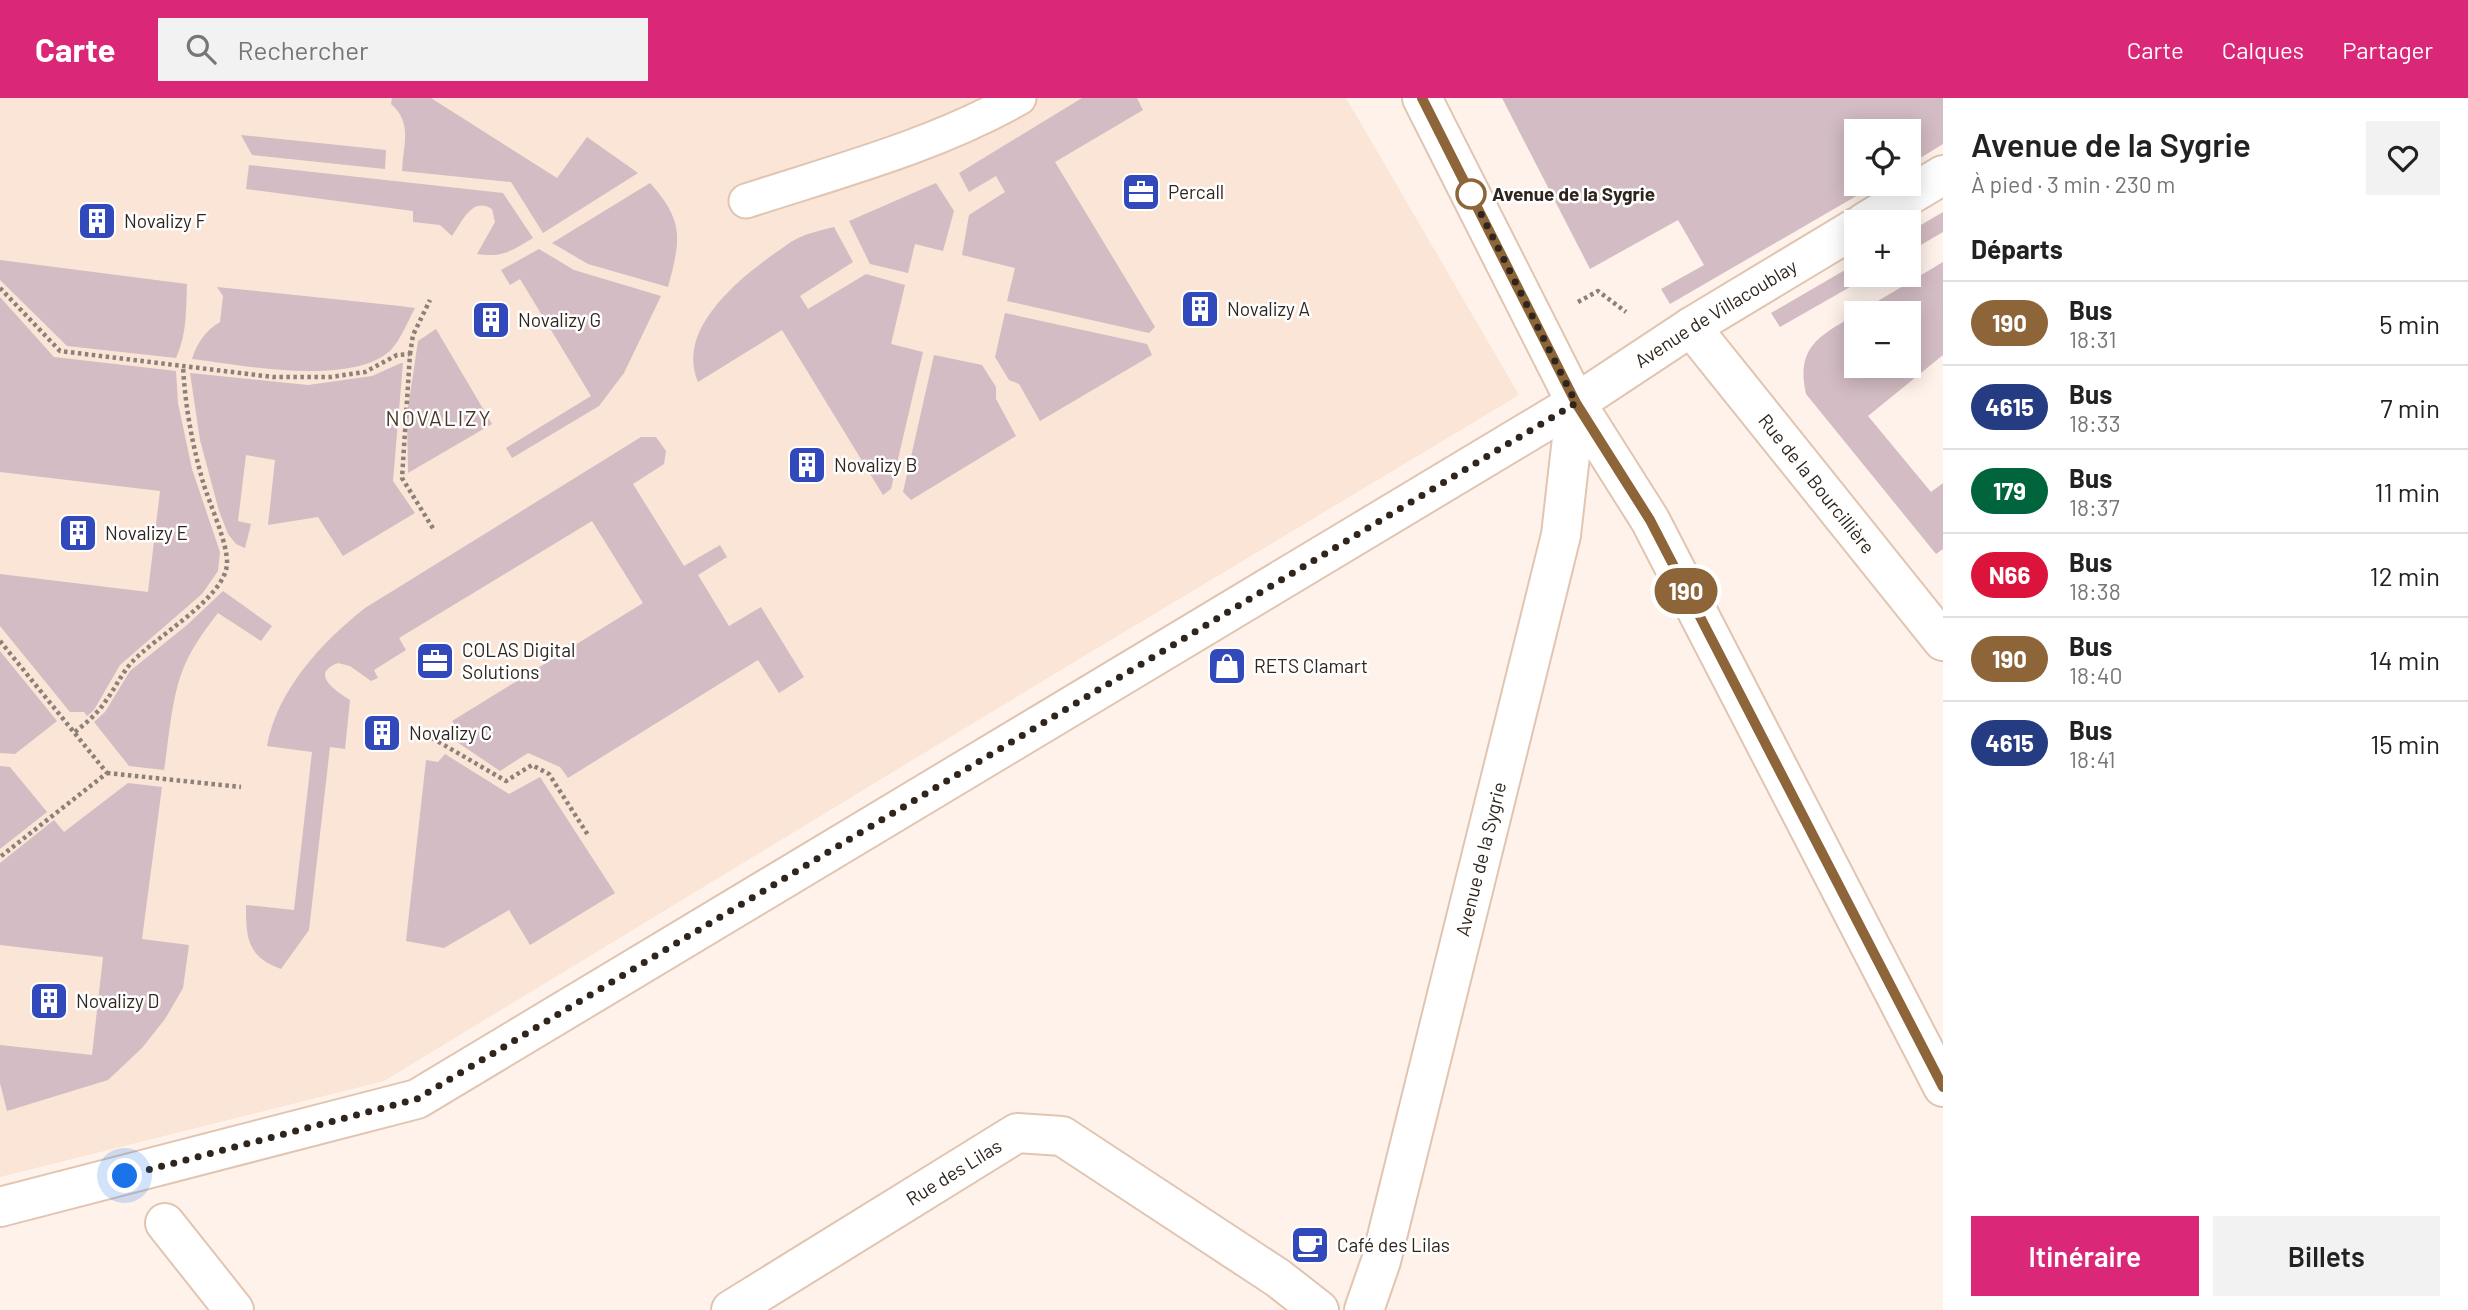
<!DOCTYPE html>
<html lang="fr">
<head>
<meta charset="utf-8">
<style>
  body { margin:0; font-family:Barlow,sans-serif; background:#f2f2f2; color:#222; height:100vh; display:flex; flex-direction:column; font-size:26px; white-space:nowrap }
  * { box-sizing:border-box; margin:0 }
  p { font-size:23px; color:#767676 }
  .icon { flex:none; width:38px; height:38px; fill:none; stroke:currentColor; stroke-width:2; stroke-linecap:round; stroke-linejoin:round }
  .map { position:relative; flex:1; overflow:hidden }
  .sheet { display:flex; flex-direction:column; background:#fff; width:525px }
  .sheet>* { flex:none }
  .badge { padding:0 14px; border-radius:23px; font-size:24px; line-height:46px }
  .fabs { position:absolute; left:1844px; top:21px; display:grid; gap:14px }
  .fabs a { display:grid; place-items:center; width:77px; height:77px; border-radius:0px; background:#fff; box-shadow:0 4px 18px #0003; font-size:35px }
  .you { position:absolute; width:35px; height:35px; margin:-18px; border:5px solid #fff; border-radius:50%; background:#1a73e8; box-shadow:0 0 0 10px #1a73e833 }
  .map>.badge { position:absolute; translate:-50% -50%; box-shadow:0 0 0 4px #fff }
  h2 { padding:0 28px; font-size:26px; line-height:63px }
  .round { display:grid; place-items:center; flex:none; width:74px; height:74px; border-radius:0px; background:#f2f2f2 }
  .headline { display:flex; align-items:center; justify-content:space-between; height:119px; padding:0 28px }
  h1 { font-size:33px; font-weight:600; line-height:52px }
  .action { display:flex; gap:14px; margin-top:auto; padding:14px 28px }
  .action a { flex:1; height:80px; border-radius:0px; background:#db2777; color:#fff; font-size:28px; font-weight:600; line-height:80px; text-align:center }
  .action a+a { background:#f2f2f2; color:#222 }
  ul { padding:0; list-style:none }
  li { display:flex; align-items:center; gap:21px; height:84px; padding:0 28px; border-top:2px solid #e0e0e0 }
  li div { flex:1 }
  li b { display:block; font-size:26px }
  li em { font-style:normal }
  li .badge { min-width:77px; font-weight:700; text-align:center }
  header { display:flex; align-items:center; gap:42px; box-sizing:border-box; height:98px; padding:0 35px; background:#db2777; color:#fff }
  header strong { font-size:33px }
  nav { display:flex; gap:38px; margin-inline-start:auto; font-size:24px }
  .search { width:490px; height:63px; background:#f2f2f2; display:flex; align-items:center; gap:18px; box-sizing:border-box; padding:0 24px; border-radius:0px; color:#767676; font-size:26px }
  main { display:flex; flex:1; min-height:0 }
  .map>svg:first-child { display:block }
  .built { fill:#fae5d6 }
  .green { fill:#d3bcc3 }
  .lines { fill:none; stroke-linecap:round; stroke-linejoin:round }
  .service-casing { stroke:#e1c5b1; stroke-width:37 }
  .minor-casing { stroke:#e1c5b1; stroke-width:42 }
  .tertiary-casing { stroke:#e1c5b1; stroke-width:42 }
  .secondary-casing { stroke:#e1c5b1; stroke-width:42 }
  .path { stroke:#8c8179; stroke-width:4.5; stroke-dasharray:3.5 3.5; stroke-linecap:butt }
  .service { stroke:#fff; stroke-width:33 }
  .minor { stroke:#fff; stroke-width:38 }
  .tertiary { stroke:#fff; stroke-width:38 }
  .secondary { stroke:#fff; stroke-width:38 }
  .line-casing { stroke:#fff; stroke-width:16 }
  .line { stroke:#8d6539; stroke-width:10 }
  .walk { stroke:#2f251d; stroke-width:7; stroke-dasharray:0 12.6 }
  .stop-dot { fill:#fff; stroke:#8d6539; stroke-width:3.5 }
  .labels { text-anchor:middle; stroke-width:5; stroke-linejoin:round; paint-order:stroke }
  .poi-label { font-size:19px; fill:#2f251d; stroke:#fff; text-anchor:start }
  .stop-label { font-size:19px; font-weight:bold; fill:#2f251d; stroke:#fff; text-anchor:start }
  .street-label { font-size:19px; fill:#2f251d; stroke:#fff }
  .neighbourhood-label { font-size:21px; letter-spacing:2px; fill:#4b3524; stroke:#fff }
</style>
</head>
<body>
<header>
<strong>Carte</strong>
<div class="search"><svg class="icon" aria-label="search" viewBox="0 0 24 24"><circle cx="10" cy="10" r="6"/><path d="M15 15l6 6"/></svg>Rechercher</div>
<nav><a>Carte</a><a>Calques</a><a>Partager</a></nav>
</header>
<main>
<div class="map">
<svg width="1943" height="1212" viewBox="0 0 1943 1212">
  <rect width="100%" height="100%" fill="#fef2ea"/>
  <path class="built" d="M0 0H1346L1519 297 1069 567 384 983 0 1079Z"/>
  <g class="green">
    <path d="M392 0H431L557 80 587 39 638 75 543 135 511 84 402 73C403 47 413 25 391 6Z"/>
    <path d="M1082 0H1137L1143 12 1055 64 1155 229 1149 235 1007 203 1015 170 962 157 969 117 1005 94 996 78 969 94 959 75Z"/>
    <path d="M1502 0H1943V46L1909 67V33H1857V86H1877L1670 206 1661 191 1704 167 1678 122 1590 171Z"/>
    <path d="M241 37 386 52 385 71 252 57Z"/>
    <path d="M249 67 503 95 533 140C511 153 503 160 477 156L495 124 492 111C472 98 462 124 452 138L440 127 413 124V113L246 91Z"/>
    <path d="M650 85C684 123 681 141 668 189L588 166 552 145Z"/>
    <path d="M936 85 954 113 943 153 915 146 908 175 870 166 849 123Z"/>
    <path d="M1943 114V134L1909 154V134Z"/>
    <path d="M834 129 853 164 800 198 808 211 866 176 905 187 891 246 923 254 891 391 883 397 782 232 698 284C676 233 735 184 771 158 780 152 788 145 798 140 809 135 822 132 834 129Z"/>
    <path d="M539 151 574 172 661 198 624 275 599 308 512 360 506 350 591 298 520 181 510 187 501 172Z"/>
    <path d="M0 162 187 186C186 212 187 236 176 260L67 248 0 182Z"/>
    <path d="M1943 164V257L1868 318 1931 394 1943 385V451L1936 456 1806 296C1795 248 1821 237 1857 216V268H1909V215H1858Z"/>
    <path d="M1857 165V177H1871L1780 229 1771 215Z"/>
    <path d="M217 189 400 208 415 210C408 223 401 241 391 252 352 289 241 267 192 261 197 245 205 233 220 224L223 198Z"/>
    <path d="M0 199 54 259 176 273 178 305 192 371 220 454 218 473 202 496 120 567 94 612 87 618 84 614H70L0 528V476L148 494 160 393 0 374Z"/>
    <path d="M1005 215 1147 246 1152 257 1040 323 1019 286 1009 282 995 259Z"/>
    <path d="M436 231 492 326 408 375 407 317 418 243Z"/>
    <path d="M934 257 982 267 996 289V301L1016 338 911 402 903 394Z"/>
    <path d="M401 265H403L393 383 415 415 343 458 318 419 268 427 275 362 246 357 238 423 251 426 245 450 236 446 228 436 219 413 200 342 190 275 308 287 372 278Z"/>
    <path d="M641 339H656L666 353 664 366 633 386 684 468 720 447 727 459 698 477 729 528 761 509 804 579 779 595 758 562 568 680 560 669 528 655 500 673 454 642 459 633 452 623 643 505 592 423 399 540 406 552 374 572 378 580 371 583 350 568 338 565C308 576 338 594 350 602L345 651 330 649 309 832 281 871C247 858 246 841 246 807L294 812 312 654 267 648C277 592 322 544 365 510Z"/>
    <path d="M223 493 272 528 261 543 218 515C207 529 196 544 188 560 171 594 170 636 164 672L129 668 94 624 105 614 130 573 187 527Z"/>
    <path d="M0 553 57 623 15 656 0 655Z"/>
    <path d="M445 656 509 696 540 679 615 795 530 847 509 812 444 850 406 843 426 662 438 664Z"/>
    <path d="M0 668 10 669 47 714 0 751Z"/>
    <path d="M128 685 162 689 142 841 189 847 183 890 165 921 142 950 108 982 7 1013 0 985V947L92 957 103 859 0 847V765L54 722 64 734Z"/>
  </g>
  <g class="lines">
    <defs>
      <path id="service" d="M746 103C838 73 934 48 1019 0"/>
      <g id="minor">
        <path id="s1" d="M1691 229 1943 543"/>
        <path d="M0 1109 417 1001 1576 305"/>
        <path d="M165 1125 234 1212"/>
        <path id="s2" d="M731 1212 1017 1035 1062 1038 1278 1180 1319 1212"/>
        <path id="s3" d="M1364 1212 1381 1163 1561 437 1576 305"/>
      </g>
      <g id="tertiary">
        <path d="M1865 124 1943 77"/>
        <path id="s4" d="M1576 305 1691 229 1857 129"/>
      </g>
      <path id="secondary" d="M1422 0 1576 305 1650 422 1943 989"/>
    </defs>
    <use href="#service" class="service-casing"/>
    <use href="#minor" class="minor-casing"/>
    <use href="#tertiary" class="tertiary-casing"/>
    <use href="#secondary" class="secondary-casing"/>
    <g class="path">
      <path d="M0 190 60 253 273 279H331L365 274 397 257 410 256 402 380 434 432"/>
      <path d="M1578 204 1598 193 1626 214"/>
      <path d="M410 256 413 237 430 202"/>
      <path d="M0 543 107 675 0 759"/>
      <path d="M420 633 506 683 532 667 549 676 588 737"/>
      <path d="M75 634C86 625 97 616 105 604 115 591 121 576 132 564 155 539 225 500 227 466 228 445 209 405 203 384 192 346 185 307 183 268"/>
      <path d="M107 675 241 689"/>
    </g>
    <use href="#service" class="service"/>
    <use href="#minor" class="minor"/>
    <use href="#tertiary" class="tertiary"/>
    <use href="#secondary" class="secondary"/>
  </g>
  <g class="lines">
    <defs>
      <path id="line" d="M1422 0 1576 305 1650 422 1943 989"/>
    </defs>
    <use href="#line" class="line-casing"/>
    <use href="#line" class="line"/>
    <path class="walk" d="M125 1078 417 1001 1576 305 1469 92 1471 96"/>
  </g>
  <defs>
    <symbol id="office-square" viewBox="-11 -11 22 22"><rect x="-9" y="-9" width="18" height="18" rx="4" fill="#3249bb" stroke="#fff"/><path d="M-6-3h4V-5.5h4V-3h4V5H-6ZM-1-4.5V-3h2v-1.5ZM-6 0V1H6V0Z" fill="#fff"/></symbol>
    <symbol id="building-square" viewBox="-11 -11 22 22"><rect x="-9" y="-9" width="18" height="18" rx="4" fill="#3249bb" stroke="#fff"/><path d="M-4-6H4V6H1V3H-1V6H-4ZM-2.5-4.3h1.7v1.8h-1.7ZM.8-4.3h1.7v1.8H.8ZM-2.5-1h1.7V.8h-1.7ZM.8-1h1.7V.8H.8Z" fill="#fff"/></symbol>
    <symbol id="shop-square" viewBox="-11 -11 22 22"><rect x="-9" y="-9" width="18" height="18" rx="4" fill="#3249bb" stroke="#fff"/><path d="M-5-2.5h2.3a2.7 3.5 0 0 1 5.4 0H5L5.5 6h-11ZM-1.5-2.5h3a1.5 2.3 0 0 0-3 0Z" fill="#fff"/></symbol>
    <symbol id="cafe-square" viewBox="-11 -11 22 22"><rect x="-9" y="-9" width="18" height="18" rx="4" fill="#3249bb" stroke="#fff"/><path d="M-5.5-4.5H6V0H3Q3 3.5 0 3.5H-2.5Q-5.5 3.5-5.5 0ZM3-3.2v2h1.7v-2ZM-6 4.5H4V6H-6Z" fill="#fff"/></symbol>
  </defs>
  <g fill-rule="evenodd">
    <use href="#office-square" x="1119" y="72" width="44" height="44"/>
    <use href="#building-square" x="75" y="101" width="44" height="44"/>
    <use href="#building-square" x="1178" y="189" width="44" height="44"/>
    <use href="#building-square" x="469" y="200" width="44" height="44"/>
    <use href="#building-square" x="785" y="345" width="44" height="44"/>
    <use href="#building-square" x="56" y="413" width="44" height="44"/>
    <use href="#office-square" x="413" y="541" width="44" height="44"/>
    <use href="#shop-square" x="1205" y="546" width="44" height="44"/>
    <use href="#building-square" x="360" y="613" width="44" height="44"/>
    <use href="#building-square" x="27" y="881" width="44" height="44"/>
    <use href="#cafe-square" x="1288" y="1125" width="44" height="44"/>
  </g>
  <circle class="stop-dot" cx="1471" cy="96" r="14"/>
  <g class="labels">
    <g class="poi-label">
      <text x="1168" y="101">Percall</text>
      <text x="124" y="130">Novalizy F</text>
      <text x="1227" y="218">Novalizy A</text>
      <text x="518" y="229">Novalizy G</text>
      <text x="834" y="374">Novalizy B</text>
      <text x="105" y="442">Novalizy E</text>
      <text x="462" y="559">COLAS Digital<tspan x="462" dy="22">Solutions</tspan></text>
      <text x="1254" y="575">RETS Clamart</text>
      <text x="409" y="642">Novalizy C</text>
      <text x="76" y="910">Novalizy D</text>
      <text x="1337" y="1154">Café des Lilas</text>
    </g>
    <g class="stop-label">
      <text x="1492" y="103">Avenue de la Sygrie</text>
    </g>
    <g class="street-label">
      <text dy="7" stroke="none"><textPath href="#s4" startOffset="166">Avenue de Villacoublay</textPath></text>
      <text dy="7" stroke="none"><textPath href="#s1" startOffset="201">Rue de la Bourcillière</textPath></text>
      <text dy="7" stroke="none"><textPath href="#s3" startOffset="466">Avenue de la Sygrie</textPath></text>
      <text dy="7" stroke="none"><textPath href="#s2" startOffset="262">Rue des Lilas</textPath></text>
    </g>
    <g class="neighbourhood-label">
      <text x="439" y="328">NOVALIZY</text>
    </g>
  </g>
</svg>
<div class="fabs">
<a><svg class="icon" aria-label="locate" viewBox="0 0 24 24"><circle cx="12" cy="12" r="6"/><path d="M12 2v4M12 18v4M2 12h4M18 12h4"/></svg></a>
<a>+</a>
<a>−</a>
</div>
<div class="you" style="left:125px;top:1078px"></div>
<b class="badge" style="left:1686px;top:493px;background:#8d6539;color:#fff">190</b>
</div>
<section class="sheet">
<div class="headline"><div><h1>Avenue de la Sygrie</h1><p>À pied · 3 min · 230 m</p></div><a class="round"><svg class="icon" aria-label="heart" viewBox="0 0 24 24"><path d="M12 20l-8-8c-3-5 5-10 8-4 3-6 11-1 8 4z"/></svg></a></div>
<h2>Départs</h2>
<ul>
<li><span class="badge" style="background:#8d6539;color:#fff">190</span><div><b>Bus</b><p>18:31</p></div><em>5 min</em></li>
<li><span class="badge" style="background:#253b82;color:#fff">4615</span><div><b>Bus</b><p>18:33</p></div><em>7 min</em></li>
<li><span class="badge" style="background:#00643c;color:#fff">179</span><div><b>Bus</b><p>18:37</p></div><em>11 min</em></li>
<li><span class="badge" style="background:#dc143c;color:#fff">N66</span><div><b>Bus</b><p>18:38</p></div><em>12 min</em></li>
<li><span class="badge" style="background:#8d6539;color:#fff">190</span><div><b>Bus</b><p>18:40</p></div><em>14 min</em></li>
<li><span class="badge" style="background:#253b82;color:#fff">4615</span><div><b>Bus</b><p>18:41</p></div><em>15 min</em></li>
</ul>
<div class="action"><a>Itinéraire</a><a>Billets</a></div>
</section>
</main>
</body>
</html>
